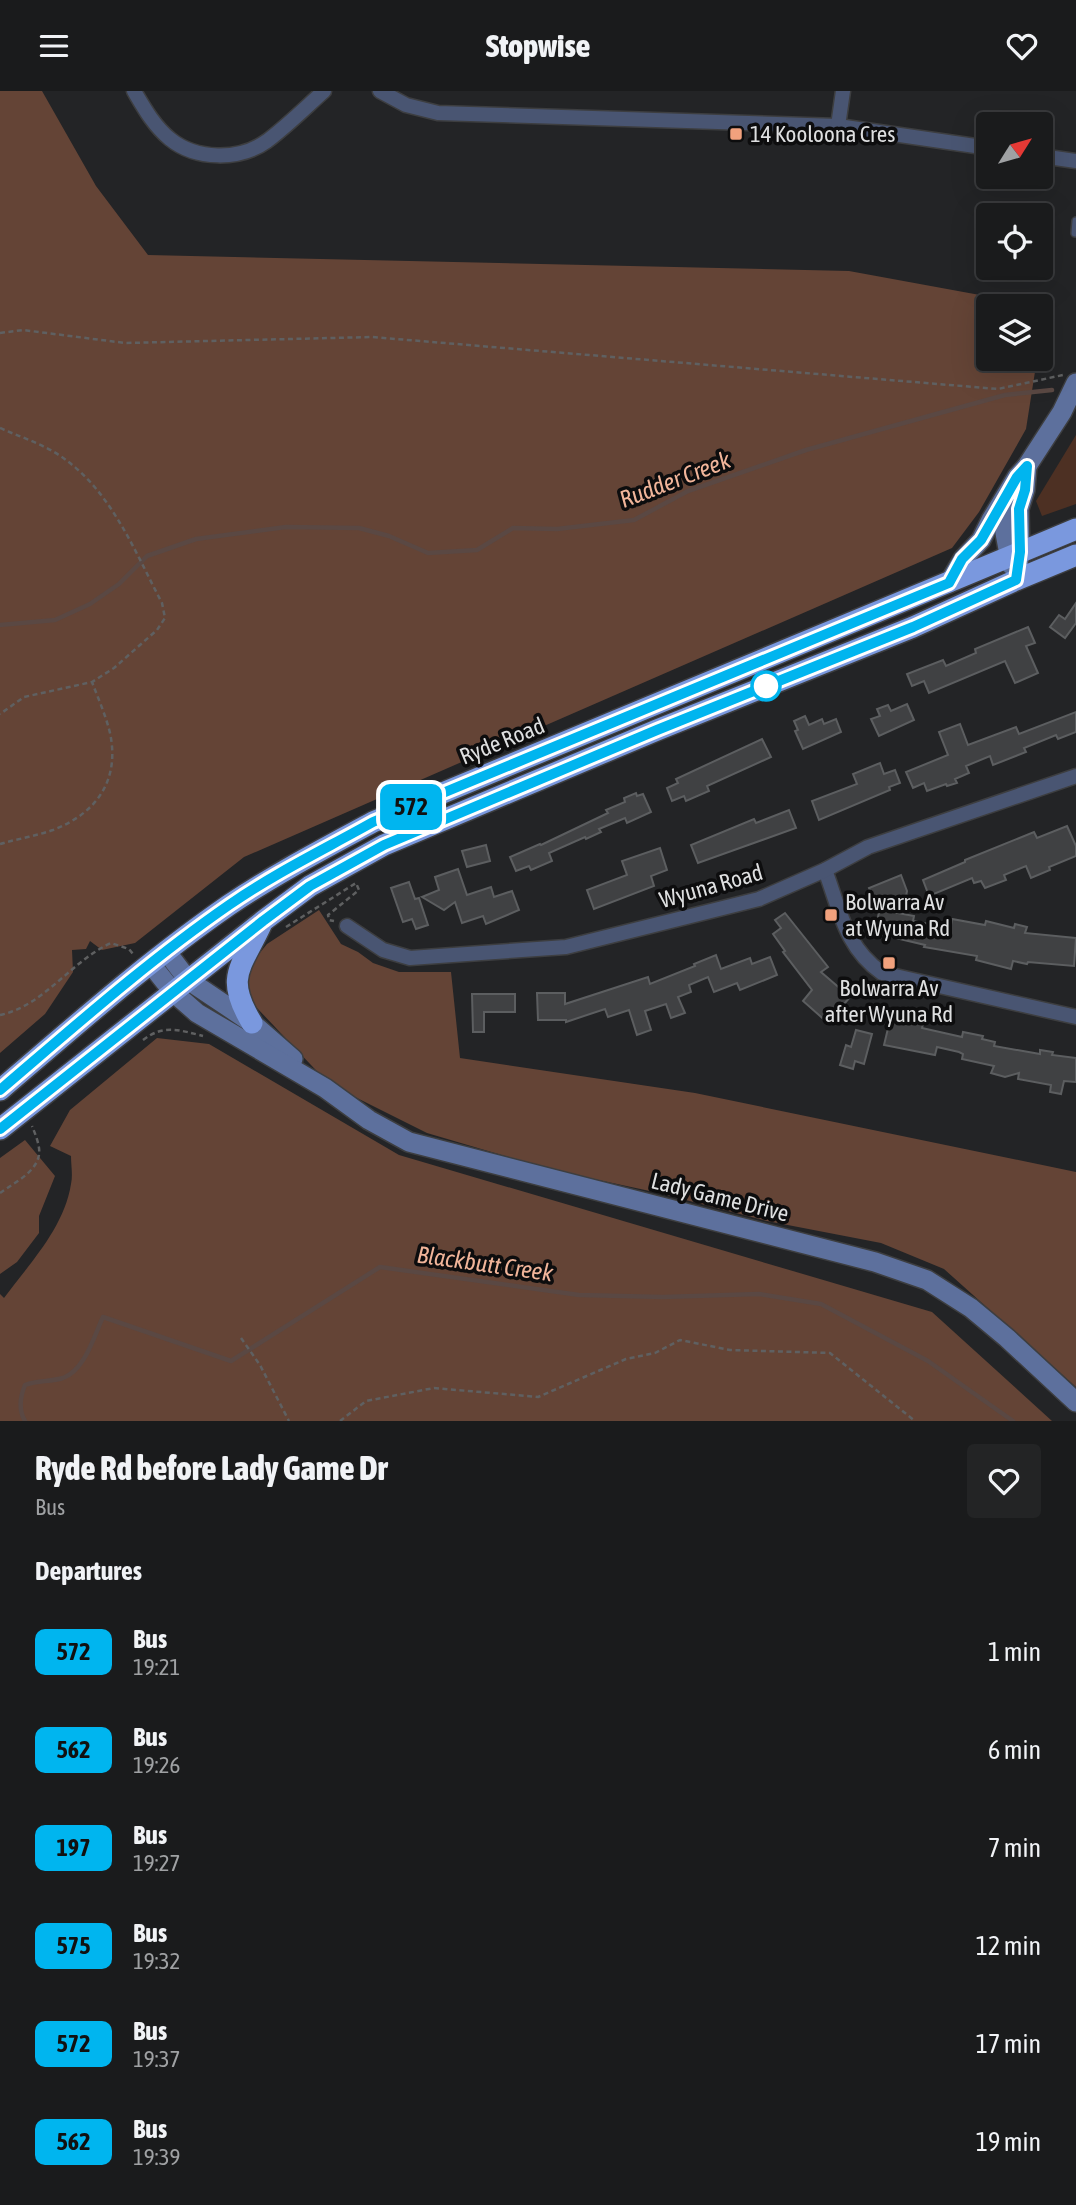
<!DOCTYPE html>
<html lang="en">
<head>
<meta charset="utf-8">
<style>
  body { margin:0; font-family:"Asap Condensed",sans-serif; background:#232425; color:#f1f3f6; height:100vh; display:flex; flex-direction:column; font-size:26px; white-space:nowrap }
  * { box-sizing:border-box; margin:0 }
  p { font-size:23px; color:#9fa1a3 }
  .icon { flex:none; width:38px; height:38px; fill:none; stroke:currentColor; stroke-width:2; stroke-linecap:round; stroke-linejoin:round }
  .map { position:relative; height:1330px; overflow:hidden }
  .drawer { display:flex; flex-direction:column; background:#1a1b1c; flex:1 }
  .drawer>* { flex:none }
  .badge { padding:0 14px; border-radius:10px; font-size:24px; line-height:46px }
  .needle { width:46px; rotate:53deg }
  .controls { position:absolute; left:976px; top:21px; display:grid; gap:14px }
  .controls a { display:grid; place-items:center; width:77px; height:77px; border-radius:7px; background:#1a1b1c; box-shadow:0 7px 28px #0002,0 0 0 2px #38393b; font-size:35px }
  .map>.badge { position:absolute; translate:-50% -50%; box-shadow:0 0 0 4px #fff }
  h2 { padding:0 35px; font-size:26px; line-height:63px }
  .round { display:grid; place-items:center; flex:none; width:74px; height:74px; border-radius:7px; background:#232425 }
  .summary { display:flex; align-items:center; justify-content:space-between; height:119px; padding:0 35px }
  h1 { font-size:33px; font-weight:800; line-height:52px }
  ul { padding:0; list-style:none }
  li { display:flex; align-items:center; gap:21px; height:98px; padding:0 35px }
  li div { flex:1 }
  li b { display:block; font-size:26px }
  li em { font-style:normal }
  li .badge { min-width:77px; font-weight:700; text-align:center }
  header { display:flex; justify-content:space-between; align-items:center; height:91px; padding:0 35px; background:#1a1b1c; font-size:32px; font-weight:800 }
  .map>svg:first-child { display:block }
  .green { fill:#4d3023 }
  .forest { fill:#644436 }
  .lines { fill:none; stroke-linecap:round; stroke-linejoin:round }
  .stream { stroke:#5a4843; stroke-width:4.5 }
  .building { fill:#404143; stroke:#5c5e60; stroke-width:2 }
  .lane-casing { stroke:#3d3e40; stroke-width:10 }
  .street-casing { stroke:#3d3e40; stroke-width:17 }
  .secondary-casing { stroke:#3d3e40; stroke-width:22 }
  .highway-casing { stroke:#3d3e40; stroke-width:24 }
  .path { stroke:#5f6061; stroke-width:2.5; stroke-dasharray:5 3.5; stroke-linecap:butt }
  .lane { stroke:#495572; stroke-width:7 }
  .street { stroke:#495572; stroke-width:14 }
  .secondary { stroke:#5d709d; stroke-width:19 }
  .highway { stroke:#7a98de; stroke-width:21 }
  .line-casing { stroke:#fff; stroke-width:16 }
  .line { stroke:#00b5ef; stroke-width:10 }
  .poi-dot { fill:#f1a17d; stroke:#0d0d0e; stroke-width:2.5 }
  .stop-dot { fill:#fff; stroke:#00b5ef; stroke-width:3.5 }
  .labels { text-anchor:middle; stroke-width:7; stroke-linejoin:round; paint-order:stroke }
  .poi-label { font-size:23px; fill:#dedfe0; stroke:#0d0d0e; text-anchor:start }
  .street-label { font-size:23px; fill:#dedfe0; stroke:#0d0d0e }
  .water-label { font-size:24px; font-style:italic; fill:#f1b59a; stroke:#0d0d0e }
</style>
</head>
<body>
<header><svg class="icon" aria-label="menu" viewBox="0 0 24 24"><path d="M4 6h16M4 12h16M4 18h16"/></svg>Stopwise<svg class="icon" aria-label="heart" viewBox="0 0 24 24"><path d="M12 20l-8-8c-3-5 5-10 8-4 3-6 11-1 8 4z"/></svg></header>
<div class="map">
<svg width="1076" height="1330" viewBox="0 0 1076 1330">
  <rect width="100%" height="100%" fill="#232426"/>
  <path class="green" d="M1076 344V413L1042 425 1036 410Z"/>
  <g class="forest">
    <path d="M0 0H42L96 95 148 164 849 180 1040 215H989V268H1037L1026 338 979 421 952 457 244 766 135 852 102 859 90 850 86 858 72 859 73 881 45 923 0 962Z"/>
    <path d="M319 819 341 853 358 861 373 872 399 881H451L460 967 695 1002 1076 1081V1296L944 1178 881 1152 767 1130 659 1102 552 1079 427 1042 329 993 257 917 249 904 246 879 267 853Z"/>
    <path d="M157 947 209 953 399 1064 932 1221 1052 1330H0V1203L4 1207C30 1172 64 1137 71 1093 73 1084 71 1074 71 1065L50 1055 70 1019Z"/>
    <path d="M25 1049 55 1085 39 1125V1142L17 1171 0 1183V1067Z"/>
  </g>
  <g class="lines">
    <g class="stream">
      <path d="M0 534 55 529 90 513 119 493 147 465 196 448 286 436 359 437 389 445 428 462 477 459 513 437 557 438 634 429 688 400 806 359 1005 304 1052 299"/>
      <path d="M25 1330C18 1318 20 1306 25 1294 38 1289 50 1291 63 1287 85 1279 94 1245 103 1226L231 1270 380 1176 579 1204 663 1206 759 1203 821 1213 928 1270 1013 1330"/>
    </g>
  </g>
  <g class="building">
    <path d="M1076 512V532L1065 547 1050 536 1059 524 1065 528Z"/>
    <path d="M1028 536 1035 552 1026 555 1038 582 1015 592 1005 570 929 602 924 590 912 595 907 583 943 569 946 575 976 562 975 558Z"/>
    <path d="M907 613 914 629 879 645 871 628 880 625 877 618 888 614 891 620Z"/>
    <path d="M1076 621V641L1058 648 1056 644 1024 657 1026 661 993 674 990 665 966 675 969 682 955 688 957 692 947 695 946 693 927 700 924 692 913 697 906 681 948 664 939 641 960 633 968 654 1016 636 1019 643Z"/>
    <path d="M805 625 809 634 822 628 824 633 836 628 841 641 803 658 795 640 798 639 794 630Z"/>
    <path d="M762 648 771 666 707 695 709 700 686 710 684 705 672 710 667 697 678 692 676 688Z"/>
    <path d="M880 672 884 683 895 679 900 692 889 696 890 699 819 729 812 710 857 693 853 683Z"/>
    <path d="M636 702 637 705 643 703 651 721 627 732 625 727 599 738 601 741 586 748 585 746 549 762 552 770 531 779 529 775 516 780 510 766 540 753 541 754 608 722 606 719 625 711 624 707Z"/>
    <path d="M789 719 796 737 698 772 691 754 754 728 756 732Z"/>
    <path d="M1067 735 1076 755V765L1049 776 1050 779 1031 787 1026 775 1004 784 1006 789 985 797 981 790 974 792 972 787 929 805 923 789 965 771V769L1034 741 1037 747Z"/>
    <path d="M486 754 490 770 467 776 462 760Z"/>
    <path d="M660 757 667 779 651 785 654 795 594 818 587 799 627 784 622 770Z"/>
    <path d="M458 778 467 804 491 796 494 806 512 800 519 819 486 833 483 825 462 832 455 811 444 819 422 806 439 799 435 786Z"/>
    <path d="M901 784 907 800 904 816 893 821 914 825 913 830 946 836V833L951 834 952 828 985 834 986 830 1014 837 1015 833 1027 836 1025 842 1076 847 1074 875 1028 871 1027 873 1013 870 1011 878 976 869 977 865 924 856 925 854 883 844 886 833 877 831 879 821 869 797Z"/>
    <path d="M409 791 415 808 419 807 428 834 416 838 412 828 403 831 391 797Z"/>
    <path d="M785 822 828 876 821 881 850 906 828 932 803 910 812 899 783 861 785 860 773 843 781 837 775 829Z"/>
    <path d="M716 864 721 878 750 867 752 873 770 866 777 884 740 899 737 892 714 901 708 886 689 894 691 901 678 906 685 922 671 927 666 913 645 920 651 939 637 944 629 919 608 926 605 918 566 931V929H538L537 902H565V913L648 886 650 893 695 875 694 873Z"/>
    <path d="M472 903H515V921H484V941H473Z"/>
    <path d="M891 925 923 933 922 937 962 946 963 941 983 945 982 948 995 951 994 955 1040 963V959L1053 961 1052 964 1076 967V991L1064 990 1061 1003 1050 1001 1051 994 1018 988 1019 982 1005 986 991 982 994 975 962 968 963 963 959 961 937 956 935 964 884 954Z"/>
    <path d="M856 939 872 943 864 973 855 970 853 978 840 974 846 954 851 956Z"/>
  </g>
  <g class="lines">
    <defs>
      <path id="lane" d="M1075 142 1076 130"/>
      <g id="street">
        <path d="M134 0C144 17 154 35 170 48 196 69 239 70 267 50 287 35 305 17 324 0"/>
        <path d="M380 0 406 14 438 22 838 35 989 57"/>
        <path d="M838 35 843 0"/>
        <path d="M1041 65 1076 70"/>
        <path d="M825 779C840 819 845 856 882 882L1076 926"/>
        <path d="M347 835 383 859 410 867 566 856 759 808 825 779 868 756 1076 685"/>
      </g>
      <g id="secondary">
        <path d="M1005 414V442L1011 474"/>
        <path d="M1016 489 1020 461 1019 418 1025 399 1027 375"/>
        <path d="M949 492 963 468 981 449 991 429 1017 386 1027 375 1062 321 1076 292"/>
        <path d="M166 860 188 889 252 932 293 968"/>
        <path d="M150 872 173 901 197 922 325 997 369 1029 409 1051 875 1171 927 1189 971 1217 1007 1247 1076 1311"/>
      </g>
      <g id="highway">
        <path d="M252 932C224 886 241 877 261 834"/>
        <path d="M0 999C75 935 148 870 229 814 275 783 325 757 373 731L1076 438"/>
        <path d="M0 1038 263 830 310 795 384 754 657 639 913 536 1016 489 1076 464"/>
      </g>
    </defs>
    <use href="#lane" class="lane-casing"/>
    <use href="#street" class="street-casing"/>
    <use href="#secondary" class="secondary-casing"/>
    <use href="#highway" class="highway-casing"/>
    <g class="path">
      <path d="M0 242 23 239 125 252 372 246 998 298 1063 284"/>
      <path d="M0 337C18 345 37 351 54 361 109 394 133 457 162 512L165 527 157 539 114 577 92 591 24 606 0 623"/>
      <path d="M0 753C17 748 36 745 53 739 97 722 120 689 110 642 106 625 98 607 92 591"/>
      <path d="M286 836 356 792 359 799 328 824 329 829 334 830"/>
      <path d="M0 924C44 915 71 870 111 852L129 858 133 863"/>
      <path d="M143 949C164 933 179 939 203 945"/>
      <path d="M0 1102C15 1091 42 1079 39 1057 38 1050 35 1042 32 1035"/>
      <path d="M241 1247 260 1274 289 1330"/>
      <path d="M340 1330 366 1310 434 1297 538 1306 626 1268 655 1262 680 1249 730 1259 830 1262 915 1330"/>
    </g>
    <use href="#lane" class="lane"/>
    <use href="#street" class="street"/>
    <use href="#secondary" class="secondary"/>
    <use href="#highway" class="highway"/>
  </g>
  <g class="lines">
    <defs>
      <path id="line" d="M0 999C75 935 148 870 229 814 275 782 325 758 373 731L949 492 962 468 981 449 1017 386 1027 375 1025 399 1019 418 1020 461 1016 489 913 536 657 639 384 754 310 795 263 830 0 1038"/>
    </defs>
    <use href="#line" class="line-casing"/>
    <use href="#line" class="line"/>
  </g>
  <g class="poi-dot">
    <rect x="729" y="36" width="14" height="14" rx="3.5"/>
    <rect x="824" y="817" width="14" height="14" rx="3.5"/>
    <rect x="882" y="865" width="14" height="14" rx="3.5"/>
  </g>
  <circle class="stop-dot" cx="766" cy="595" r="14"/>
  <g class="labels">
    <g class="poi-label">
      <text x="750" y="51">14 Kooloona Cres</text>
      <text x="845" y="819">Bolwarra Av<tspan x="845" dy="26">at Wyuna Rd</tspan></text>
      <text x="889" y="905" text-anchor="middle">Bolwarra Av<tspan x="889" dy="26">after Wyuna Rd</tspan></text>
    </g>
    <g class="street-label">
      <text transform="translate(502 650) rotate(-22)" y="8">Ryde Road</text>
      <text transform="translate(711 795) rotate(-16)" y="8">Wyuna Road</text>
      <text transform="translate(720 1106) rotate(14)" y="8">Lady Game Drive</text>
    </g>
    <g class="water-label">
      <text transform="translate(675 389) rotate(-21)" y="8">Rudder Creek</text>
      <text transform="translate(485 1173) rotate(8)" y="8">Blackbutt Creek</text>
    </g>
  </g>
</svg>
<div class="controls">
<a><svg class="needle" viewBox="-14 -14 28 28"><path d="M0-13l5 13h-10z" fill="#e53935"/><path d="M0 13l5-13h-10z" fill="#9fa1a3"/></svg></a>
<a><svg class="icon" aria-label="locate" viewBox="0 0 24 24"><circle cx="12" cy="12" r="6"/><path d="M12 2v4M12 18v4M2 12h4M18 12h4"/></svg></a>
<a><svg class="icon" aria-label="layers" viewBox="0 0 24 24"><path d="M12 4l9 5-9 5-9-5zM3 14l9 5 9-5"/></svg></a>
</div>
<b class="badge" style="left:411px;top:716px;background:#00b5ef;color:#111">572</b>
</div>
<section class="drawer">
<div class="summary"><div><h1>Ryde Rd before Lady Game Dr</h1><p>Bus</p></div><a class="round"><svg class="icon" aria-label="heart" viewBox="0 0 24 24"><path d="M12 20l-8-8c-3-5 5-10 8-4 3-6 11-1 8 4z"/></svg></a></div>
<h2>Departures</h2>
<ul>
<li><span class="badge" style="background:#00b5ef;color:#111">572</span><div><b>Bus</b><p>19:21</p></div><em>1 min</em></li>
<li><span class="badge" style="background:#00b5ef;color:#111">562</span><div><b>Bus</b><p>19:26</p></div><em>6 min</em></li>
<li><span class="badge" style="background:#00b5ef;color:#111">197</span><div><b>Bus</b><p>19:27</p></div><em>7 min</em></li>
<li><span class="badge" style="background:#00b5ef;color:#111">575</span><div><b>Bus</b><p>19:32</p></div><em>12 min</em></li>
<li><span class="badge" style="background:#00b5ef;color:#111">572</span><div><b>Bus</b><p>19:37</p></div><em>17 min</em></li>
<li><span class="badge" style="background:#00b5ef;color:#111">562</span><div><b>Bus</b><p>19:39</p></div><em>19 min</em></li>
</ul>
</section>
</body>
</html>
